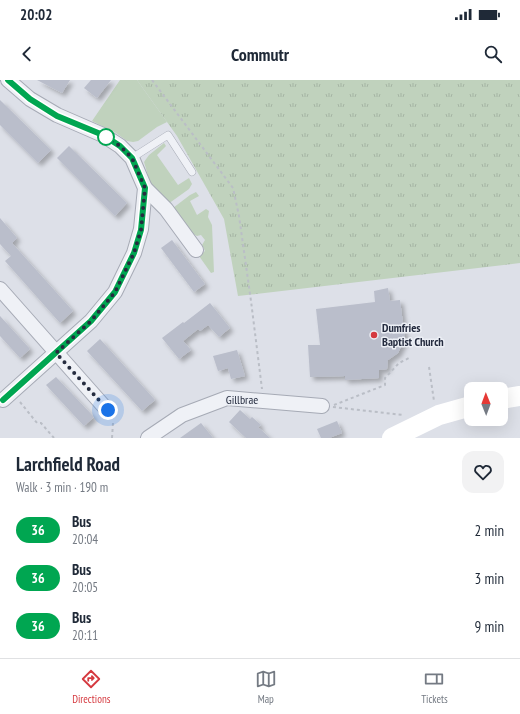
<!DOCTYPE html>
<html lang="en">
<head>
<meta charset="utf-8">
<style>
  body { margin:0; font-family:"PT Sans Narrow",sans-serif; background:#f2f2f3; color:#1f2937; height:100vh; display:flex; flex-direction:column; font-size:15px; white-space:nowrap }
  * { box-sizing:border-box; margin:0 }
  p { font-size:13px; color:#747a83 }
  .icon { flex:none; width:22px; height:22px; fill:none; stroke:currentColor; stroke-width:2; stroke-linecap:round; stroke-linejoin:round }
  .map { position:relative; height:358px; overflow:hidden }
  .sheet { display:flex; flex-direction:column; background:#fff; flex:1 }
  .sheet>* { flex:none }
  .badge { padding:0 8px; border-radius:13px; font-size:14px; line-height:26px }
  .needle { width:26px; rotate:359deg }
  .controls { position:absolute; left:464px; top:302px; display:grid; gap:8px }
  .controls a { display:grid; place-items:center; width:44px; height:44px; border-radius:8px; background:#fff; box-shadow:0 4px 16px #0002; font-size:20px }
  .you { position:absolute; width:20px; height:20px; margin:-10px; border:3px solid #fff; border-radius:50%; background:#1a73e8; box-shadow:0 0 0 6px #1a73e833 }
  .map>.badge { position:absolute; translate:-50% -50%; box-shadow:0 0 0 2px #fff }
  .round { display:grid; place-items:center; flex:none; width:42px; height:42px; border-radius:12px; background:#f2f2f3 }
  .headline { display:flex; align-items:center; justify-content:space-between; height:68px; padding:0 16px }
  h1 { font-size:19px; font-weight:700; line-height:30px }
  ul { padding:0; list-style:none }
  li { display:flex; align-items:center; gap:12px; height:48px; padding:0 16px }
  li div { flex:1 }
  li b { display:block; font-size:15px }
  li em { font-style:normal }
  li .badge { min-width:44px; font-weight:700; text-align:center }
  .status { display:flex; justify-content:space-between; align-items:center; height:28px; padding:0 20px; background:#fff; direction:ltr }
  .status svg { height:11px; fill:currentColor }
  header { display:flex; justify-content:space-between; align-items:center; height:52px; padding:0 16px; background:#fff; font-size:18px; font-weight:700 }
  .tabs { display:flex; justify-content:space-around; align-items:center; height:56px; border-top:1px solid #e0e1e3; background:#fff; font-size:11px; color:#747a83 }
  .tabs a { display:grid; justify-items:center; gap:2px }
  .tabs .active { color:#d5393f }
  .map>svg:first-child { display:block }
  .grass { fill:#c0d2bd }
  .park { fill:url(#park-tufts) }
  .building { fill:#babecb; filter:url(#shadow) }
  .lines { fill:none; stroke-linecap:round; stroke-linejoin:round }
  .lane-casing { stroke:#a6aab5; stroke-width:8 }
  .street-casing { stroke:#a6aab5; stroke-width:16 }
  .path { stroke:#babec6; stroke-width:2; stroke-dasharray:3 3; stroke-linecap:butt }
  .lane { stroke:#eff1f6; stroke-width:7 }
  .street { stroke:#eff1f6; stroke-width:14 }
  .secondary { stroke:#fff; stroke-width:20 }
  .line-casing { stroke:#fff; stroke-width:9 }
  .line { stroke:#00a651; stroke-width:6 }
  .walk { stroke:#252c3f; stroke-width:4; stroke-dasharray:0 7.2 }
  .stop-dot { fill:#fff; stroke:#00a651; stroke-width:2 }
  .poi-dot { fill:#d5393f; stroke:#eceff5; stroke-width:1.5 }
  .labels { text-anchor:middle; stroke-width:3; stroke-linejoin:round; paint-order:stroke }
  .poi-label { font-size:12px; font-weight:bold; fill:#252c3f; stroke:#eceff5; text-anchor:start }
  .street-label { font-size:12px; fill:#252c3f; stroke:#eceff5 }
</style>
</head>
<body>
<div class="status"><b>20:02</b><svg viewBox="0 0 49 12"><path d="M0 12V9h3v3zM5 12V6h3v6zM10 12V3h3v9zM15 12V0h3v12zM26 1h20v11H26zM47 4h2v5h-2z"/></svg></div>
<header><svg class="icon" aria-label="back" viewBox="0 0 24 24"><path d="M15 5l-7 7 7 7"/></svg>Commutr<svg class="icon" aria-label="search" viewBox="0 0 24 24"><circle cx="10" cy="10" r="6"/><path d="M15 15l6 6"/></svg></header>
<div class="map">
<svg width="520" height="358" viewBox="0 0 520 358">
  <defs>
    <pattern id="park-tufts" width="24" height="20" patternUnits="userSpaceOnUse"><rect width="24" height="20" fill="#c0d2bd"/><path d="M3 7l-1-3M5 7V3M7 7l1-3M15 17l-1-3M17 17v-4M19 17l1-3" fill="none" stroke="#a5b4a4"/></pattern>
    <filter id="shadow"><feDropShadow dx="3.5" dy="3.5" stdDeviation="2" flood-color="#0004"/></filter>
  </defs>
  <rect width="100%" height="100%" fill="#dde0e8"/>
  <g class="grass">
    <path d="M120 0H137L167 42 157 47 138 61 133 62 127 61 116 53 92 41Z"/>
    <path d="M164 63 166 66 157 75 178 105 189 98 192 104 189 109 168 124 152 109 144 82 149 75Z"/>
    <path d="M196 112 199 116 190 121 197 135 206 129 209 131 208 137 212 145 214 192 211 193 199 176 205 171 202 165 205 160 201 155 197 156 193 154 173 128 190 115Z"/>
  </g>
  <path class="park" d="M137 0H520V183L238 216 224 139 177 56Z"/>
  <g class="building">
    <path d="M37 0H70L62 13Z"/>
    <path d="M91 0H111L97 18 84 8Z"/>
    <path d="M0 20 51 70 38 83 0 45Z"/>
    <path d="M69 66 127 123 115 136 57 78Z"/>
    <path d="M0 138 17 158 12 163 73 231 60 243 5 181 11 176 0 164Z"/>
    <path d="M172 160 205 204 194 212 161 168Z"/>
    <path d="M388 208 390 221 400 220 405 259 398 273 388 280 387 289 379 290V298L345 300V296L310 297 308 265H320L316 229 375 222 374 211Z"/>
    <path d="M210 223 230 248 219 257 208 245 200 251 198 249 183 261 191 270 179 279 162 258 183 242 184 243Z"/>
    <path d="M0 236 30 269 20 278 0 256Z"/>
    <path d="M100 259 155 320 142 331 87 271Z"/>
    <path d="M237 270 245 296 231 299 228 288 218 291 213 276Z"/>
    <path d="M56 297 94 337 84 346 46 305Z"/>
    <path d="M240 330 250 339 252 337 261 345 258 347 270 358H246L229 342Z"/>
    <path d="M337 341 342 353 329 358H321L317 349Z"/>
    <path d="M201 343 213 358H180Z"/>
  </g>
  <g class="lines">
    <defs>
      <path id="lane" d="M132 78 168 55 192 92"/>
      <g id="street">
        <path d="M145 108 166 129 196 170"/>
        <path d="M0 209 108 331"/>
        <path d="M3 320 91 241 115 212 134 173 141 149 145 108 132 78 120 66 103 55 57 35 30 19 8 0"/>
        <path d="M148 358 182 335 227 318 322 326"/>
      </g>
    </defs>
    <use href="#lane" class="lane-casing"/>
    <use href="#street" class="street-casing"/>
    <g class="path">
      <path d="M152 0 233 108 239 136 251 221 262 309"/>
      <path d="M429 287 434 321"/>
      <path d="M20 322 37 343H41L54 358"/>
      <path d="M334 325 385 305V298L399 283 411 277"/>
      <path d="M333 327 403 335"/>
      <path d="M112 358 113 343"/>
    </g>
    <use href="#lane" class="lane"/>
    <use href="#street" class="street"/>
    <g class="secondary">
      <path d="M501 319 520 316"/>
      <path d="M392 358 439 335 471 326"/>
    </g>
  </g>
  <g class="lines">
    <defs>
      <path id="line" d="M3 320 91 241 115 212 134 173 141 150 145 108 132 78 120 66 103 55 57 36 30 19 8 0"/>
    </defs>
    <use href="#line" class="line-casing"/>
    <use href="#line" class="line"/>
    <path class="walk" d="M106 57 103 55 120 66 132 78 145 108 141 150 134 173 115 212 91 241 56 273 108 330"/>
  </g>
  <circle class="stop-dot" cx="106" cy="57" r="8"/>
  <circle class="poi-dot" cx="374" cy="255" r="4"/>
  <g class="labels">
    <g class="poi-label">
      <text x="382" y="252">Dumfries<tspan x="382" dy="14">Baptist Church</tspan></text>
    </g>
    <g class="street-label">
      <text x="242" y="324">Gillbrae</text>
    </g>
  </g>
</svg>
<div class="controls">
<a><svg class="needle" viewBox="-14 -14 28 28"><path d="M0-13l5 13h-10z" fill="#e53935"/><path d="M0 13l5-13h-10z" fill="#747a83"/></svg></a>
</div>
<div class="you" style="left:108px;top:330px"></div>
</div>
<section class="sheet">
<div class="headline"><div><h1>Larchfield Road</h1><p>Walk · 3 min · 190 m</p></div><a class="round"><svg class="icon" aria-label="heart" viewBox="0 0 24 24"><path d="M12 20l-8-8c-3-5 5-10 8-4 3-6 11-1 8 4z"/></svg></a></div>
<ul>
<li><span class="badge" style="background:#00a651;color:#fff">36</span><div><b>Bus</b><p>20:04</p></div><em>2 min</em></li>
<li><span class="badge" style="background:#00a651;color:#fff">36</span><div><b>Bus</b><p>20:05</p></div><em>3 min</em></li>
<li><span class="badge" style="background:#00a651;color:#fff">36</span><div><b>Bus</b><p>20:11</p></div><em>9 min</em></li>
</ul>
</section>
<nav class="tabs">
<a class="active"><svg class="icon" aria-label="directions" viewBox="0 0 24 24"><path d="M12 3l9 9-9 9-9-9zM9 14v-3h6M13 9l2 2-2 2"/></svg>Directions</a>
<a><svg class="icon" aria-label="map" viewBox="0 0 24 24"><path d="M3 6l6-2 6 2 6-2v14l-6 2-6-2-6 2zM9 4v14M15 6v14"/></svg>Map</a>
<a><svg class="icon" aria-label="tickets" viewBox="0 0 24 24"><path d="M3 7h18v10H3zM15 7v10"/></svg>Tickets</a>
</nav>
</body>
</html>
